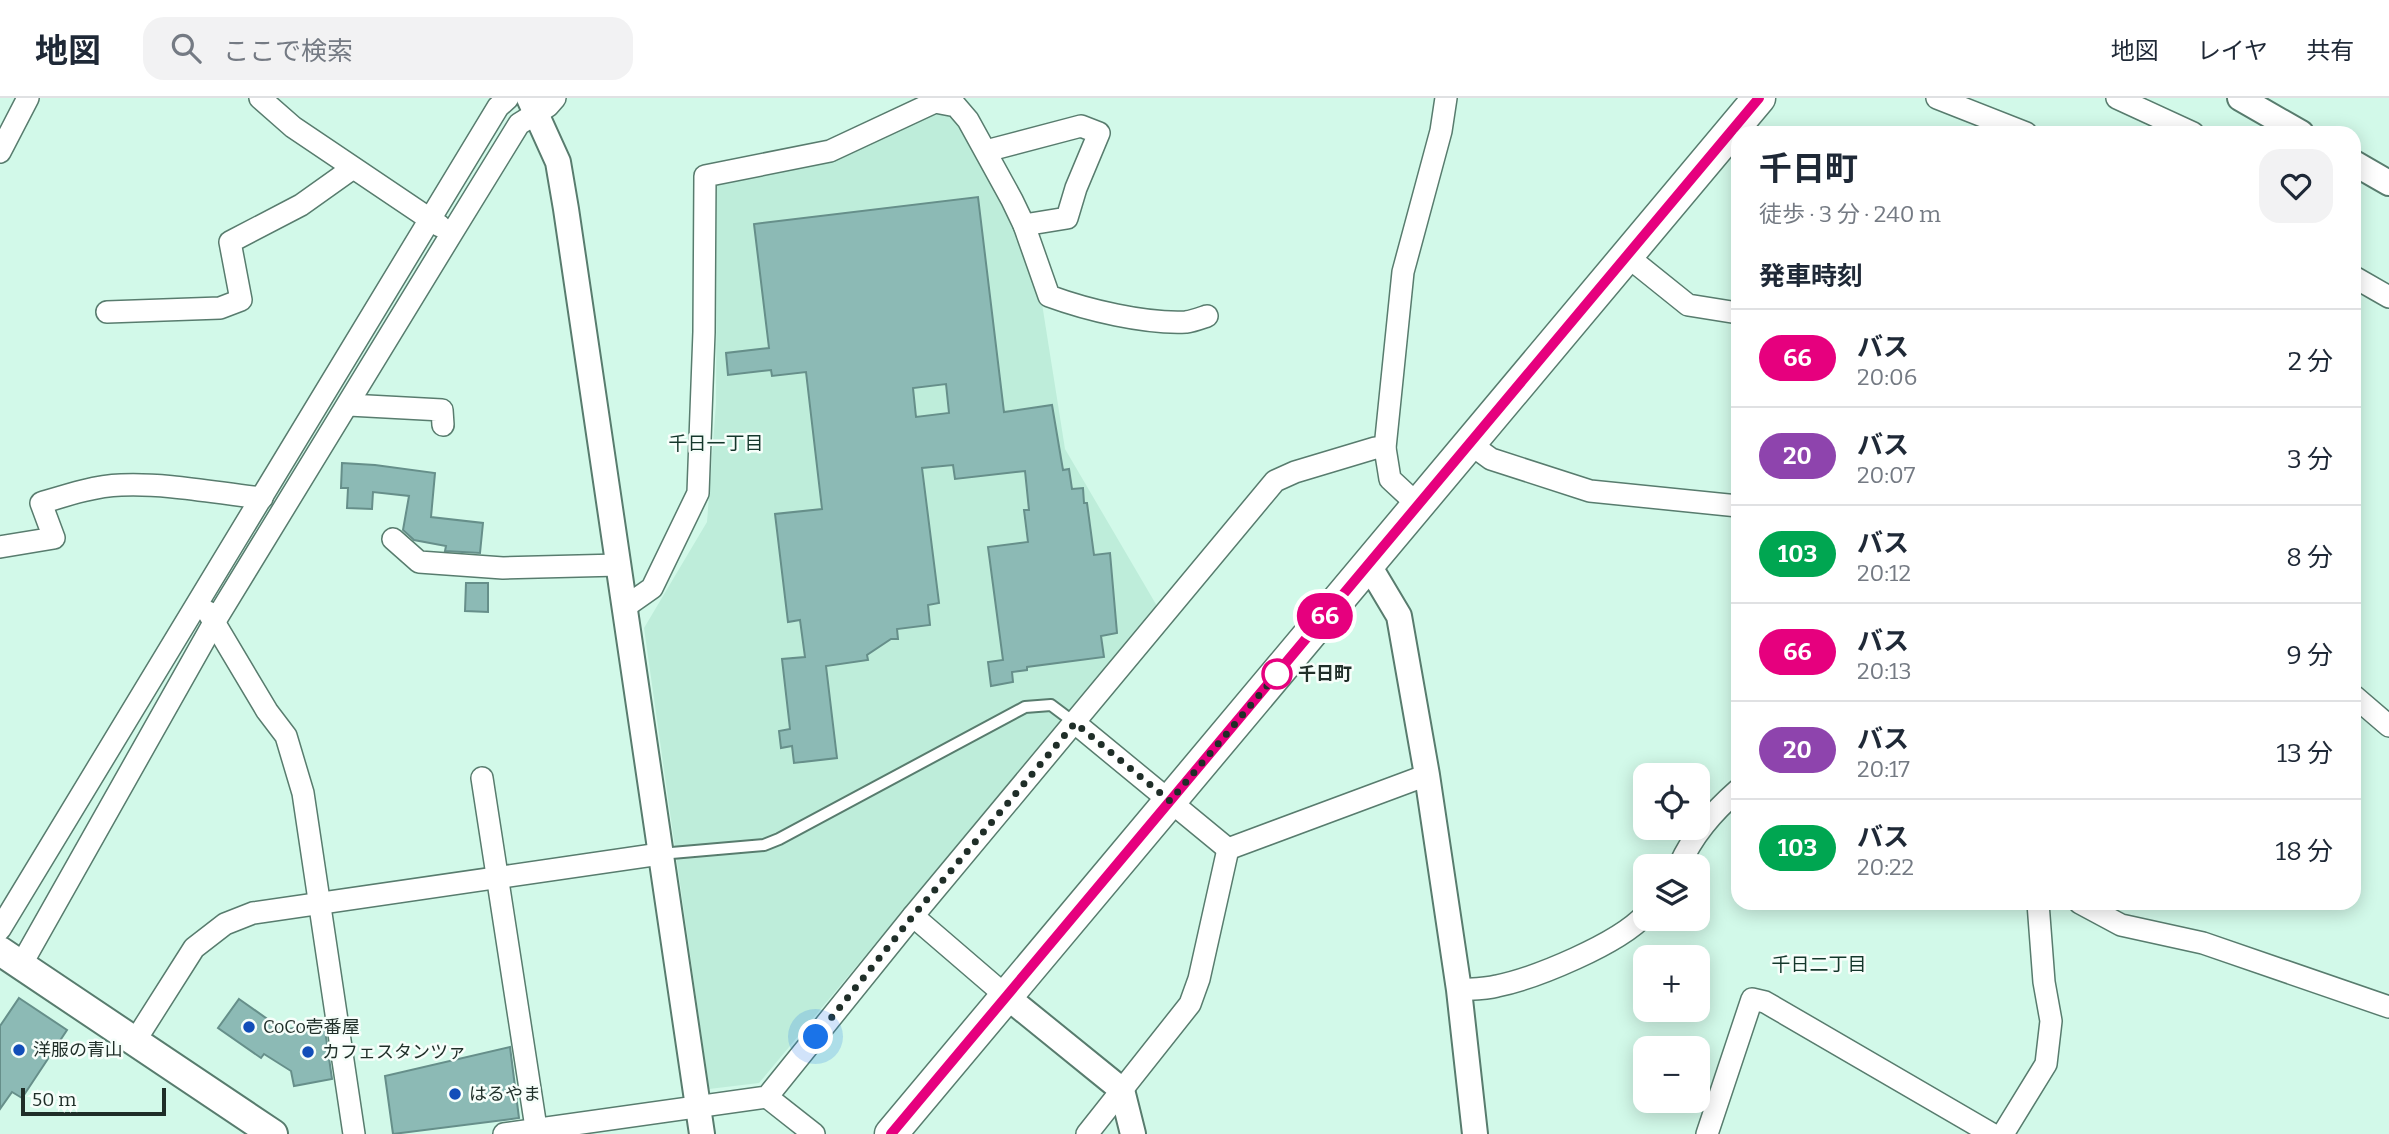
<!DOCTYPE html>
<html lang="ja">
<head>
<meta charset="utf-8">
<style>
  body { margin:0; font-family:Bitter,"Noto Sans JP",serif; background:#f2f2f3; color:#1f2937; height:100vh; display:flex; flex-direction:column; font-size:26px; white-space:nowrap }
  * { box-sizing:border-box; margin:0 }
  p { font-size:23px; color:#747a83 }
  .icon { flex:none; width:38px; height:38px; fill:none; stroke:currentColor; stroke-width:2; stroke-linecap:round; stroke-linejoin:round }
  .map { position:relative; flex:1; overflow:hidden }
  .panel { position:absolute; left:1731px; top:28px; width:630px; height:784px; display:flex; flex-direction:column; background:#fff; border-radius:21px; box-shadow:0 4px 18px #0003 }
  .panel>* { flex:none }
  .badge { padding:0 14px; border-radius:23px; font-size:24px; line-height:46px }
  .tools { position:absolute; left:1633px; top:665px; display:grid; gap:14px }
  .tools a { display:grid; place-items:center; width:77px; height:77px; border-radius:14px; background:#fff; box-shadow:0 4px 18px #0003; font-size:35px }
  .scale { position:absolute; left:21px; bottom:18px; width:145px; box-sizing:border-box; padding-left:7px; border:4px solid #1f2e28; border-top:0; font-size:19px; line-height:24px; white-space:nowrap; color:#1f2e28; -webkit-text-stroke:5px #f6fefa; paint-order:stroke }
  .you { position:absolute; width:35px; height:35px; margin:-18px; border:5px solid #fff; border-radius:50%; background:#1a73e8; box-shadow:0 0 0 10px #1a73e833 }
  .map>.badge { position:absolute; translate:-50% -50%; box-shadow:0 0 0 4px #fff }
  h2 { padding:0 28px; font-size:26px; line-height:63px }
  .round { display:grid; place-items:center; flex:none; width:74px; height:74px; border-radius:21px; background:#f2f2f3 }
  .summary { display:flex; align-items:center; justify-content:space-between; height:119px; padding:0 28px }
  h1 { font-size:33px; font-weight:700; line-height:52px }
  ul { padding:0; list-style:none }
  li { display:flex; align-items:center; gap:21px; height:98px; padding:0 28px; border-top:2px solid #e0e1e3 }
  li div { flex:1 }
  li b { display:block; font-size:26px }
  li em { font-style:normal }
  li .badge { min-width:77px; font-weight:700; text-align:center }
  header { display:flex; align-items:center; gap:42px; box-sizing:border-box; height:98px; padding:0 35px; background:#fff; border-bottom:2px solid #e0e1e3 }
  header strong { font-size:33px }
  nav { display:flex; gap:38px; margin-inline-start:auto; font-size:24px }
  .search { width:490px; height:63px; background:#f2f2f3; display:flex; align-items:center; gap:18px; box-sizing:border-box; padding:0 24px; border-radius:21px; color:#747a83; font-size:26px }
  .map>svg:first-child { display:block }
  .built { fill:#beedda }
  .building { fill:#8cbab5; stroke:#668f8a; stroke-width:2; fill-rule:evenodd }
  .lines { fill:none; stroke-linecap:round; stroke-linejoin:round }
  .service-casing { stroke:#587c6e; stroke-width:14 }
  .minor-casing { stroke:#587c6e; stroke-width:24 }
  .tertiary-casing { stroke:#587c6e; stroke-width:28 }
  .secondary-casing { stroke:#587c6e; stroke-width:32 }
  .primary-casing { stroke:#587c6e; stroke-width:35 }
  .service { stroke:#fff; stroke-width:10 }
  .minor { stroke:#fff; stroke-width:21 }
  .tertiary { stroke:#fff; stroke-width:24 }
  .secondary { stroke:#fff; stroke-width:28 }
  .primary { stroke:#fff; stroke-width:32 }
  .line-casing { stroke:#fff; stroke-width:16 }
  .line { stroke:#e6007e; stroke-width:10 }
  .walk { stroke:#1f2e28; stroke-width:7; stroke-dasharray:0 12.6 }
  .stop-dot { fill:#fff; stroke:#e6007e; stroke-width:3.5 }
  .poi-dot { fill:#124eb9; stroke:#f6fefa; stroke-width:2.5 }
  .labels { text-anchor:middle; stroke-width:5; stroke-linejoin:round; paint-order:stroke }
  .stop-label { font-size:18px; font-weight:bold; fill:#1f2e28; stroke:#f6fefa; text-anchor:start }
  .poi-label { font-size:18px; fill:#1f2e28; stroke:#f6fefa; text-anchor:start }
  .neighbourhood-label { font-size:19px; fill:#14372b; stroke:#f6fefa }
</style>
</head>
<body>
<header>
<strong>地図</strong>
<div class="search"><svg class="icon" aria-label="search" viewBox="0 0 24 24"><circle cx="10" cy="10" r="6"/><path d="M15 15l6 6"/></svg>ここで検索</div>
<nav><a>地図</a><a>レイヤ</a><a>共有</a></nav>
</header>
<div class="map">
<svg width="2389" height="1036" viewBox="0 0 2389 1036">
  <rect width="100%" height="100%" fill="#d2f9e9"/>
  <path class="built" d="M937 12 957 19 1018 130 1040 193 1065 351 1157 508 759 985 709 991 644 530 707 424 716 306 717 82Z"/>
  <g class="building">
    <path d="M978 99 1004 314 1052 307 1063 372 1069 371 1072 391 1083 390 1084 405H1087L1094 457 1110 455 1117 535 1101 538 1104 559 1027 569V572L1012 574 1013 584 991 588 988 564 1003 562 988 449 1028 444 1024 412H1029L1025 373 955 381 953 367 922 370 939 505 928 507 930 527 897 531 898 541H891L867 557 868 562 826 568 837 660 794 665 792 648 781 650 779 633 790 631 782 561 805 559 800 522 788 524 775 416 822 411 806 274 772 278 771 272 728 277 726 255 769 250 754 126ZM946 286 949 315 916 319 913 290Z"/>
    <path d="M342 365 375 367 435 375 431 419 483 425 480 455 445 453 446 448 414 442 403 432 409 398 373 394 372 411 347 410 348 390H341Z"/>
    <path d="M466 485H488V514L465 513Z"/>
    <path d="M19 900 67 932 22 1000 12 994 0 1011V928Z"/>
    <path d="M239 901 283 932 324 925 332 981 294 988 291 973 264 956 261 960 218 930Z"/>
    <path d="M510 949 519 1020 393 1036 385 978Z"/>
  </g>
  <g class="lines">
    <defs>
      <path id="service" d="M660 756 764 747 779 741 1025 609 1051 607 1075 625"/>
      <g id="minor">
        <path d="M260 0 293 29 440 128"/>
        <path d="M1937 0 2026 35"/>
        <path d="M2117 0 2193 35"/>
        <path d="M986 53 1081 28 1099 35 1076 90 1067 120 1024 127"/>
        <path d="M0 54 28 0"/>
        <path d="M1627 158 1688 207 1738 215"/>
        <path d="M2354 179 2389 199"/>
        <path d="M107 214 220 210 241 202 230 144 301 107 353 70"/>
        <path d="M349 307 442 312 443 327"/>
        <path d="M1469 345 1491 361 1590 393 1738 408"/>
        <path d="M1418 407 1390 381 1385 350 1403 174 1441 33 1446 0"/>
        <path d="M393 441 419 464 503 470 619 467"/>
        <path d="M0 449 54 440 41 405C67 397 94 388 121 387 167 385 216 395 262 400"/>
        <path d="M625 509 652 490 698 395 704 234 705 78 830 53 935 4 956 8 968 22 1012 102 1024 127 1049 198C1087 212 1145 226 1186 224 1193 223 1201 220 1207 218"/>
        <path d="M208 514 267 613 286 638 303 695 354 1036"/>
        <path d="M2354 598 2389 628"/>
        <path d="M1075 625 1228 751"/>
        <path d="M482 680 537 1036"/>
        <path d="M1228 751 1427 677"/>
        <path d="M1679 768C1693 737 1712 715 1738 692"/>
        <path d="M2080 805 2121 827 2203 845 2389 909"/>
        <path d="M913 818 1006 898"/>
        <path d="M0 831 498 9 508 0"/>
        <path d="M21 867 215 523 452 135 519 26 548 8 555 0"/>
        <path d="M1459 892C1471 891 1485 891 1497 888 1536 880 1618 846 1645 817"/>
        <path d="M135 943 194 850 225 826 253 815 660 756"/>
        <path d="M767 999 814 1036"/>
        <path d="M504 1036 767 999 913 818 1275 383 1295 374 1375 350H1385"/>
        <path d="M1087 1036 1190 906 1199 881 1228 751"/>
        <path d="M1707 1036 1752 901 1765 904 1992 1036"/>
        <path d="M2003 1036 2046 966 2051 923 2044 884 2038 805"/>
      </g>
      <g id="tertiary">
        <path d="M529 0 558 64 566 111 702 1036"/>
        <path d="M2240 0 2301 35"/>
        <path d="M2354 65 2389 85"/>
        <path d="M1368 466 1399 518 1427 677 1459 892 1475 1036"/>
        <path d="M1006 898 1122 992 1133 1036"/>
      </g>
      <path id="secondary" d="M0 853 273 1036"/>
      <path id="primary" d="M891 1036 1759 0"/>
    </defs>
    <use href="#service" class="service-casing"/>
    <use href="#minor" class="minor-casing"/>
    <use href="#tertiary" class="tertiary-casing"/>
    <use href="#secondary" class="secondary-casing"/>
    <use href="#primary" class="primary-casing"/>
    <use href="#service" class="service"/>
    <use href="#minor" class="minor"/>
    <use href="#tertiary" class="tertiary"/>
    <use href="#secondary" class="secondary"/>
    <use href="#primary" class="primary"/>
  </g>
  <g class="lines">
    <defs>
      <path id="line" d="M891 1036 1759 0"/>
    </defs>
    <use href="#line" class="line-casing"/>
    <use href="#line" class="line"/>
    <path class="walk" d="M816 939 913 818 1075 625 1170 703 1277 576"/>
  </g>
  <circle class="stop-dot" cx="1277" cy="576" r="14"/>
  <g class="poi-dot">
    <circle cx="249" cy="929" r="7"/>
    <circle cx="19" cy="952" r="7"/>
    <circle cx="308" cy="954" r="7"/>
    <circle cx="455" cy="996" r="7"/>
  </g>
  <g class="labels">
    <g class="stop-label">
      <text x="1298" y="582">千日町</text>
    </g>
    <g class="poi-label">
      <text x="263" y="935">CoCo壱番屋</text>
      <text x="33" y="958">洋服の青山</text>
      <text x="322" y="960">カフェスタンツァ</text>
      <text x="469" y="1002">はるやま</text>
    </g>
    <g class="neighbourhood-label">
      <text x="716" y="352">千日一丁目</text>
      <text x="1819" y="873">千日二丁目</text>
    </g>
  </g>
</svg>
<div class="tools">
<a><svg class="icon" aria-label="locate" viewBox="0 0 24 24"><circle cx="12" cy="12" r="6"/><path d="M12 2v4M12 18v4M2 12h4M18 12h4"/></svg></a>
<a><svg class="icon" aria-label="layers" viewBox="0 0 24 24"><path d="M12 4l9 5-9 5-9-5zM3 14l9 5 9-5"/></svg></a>
<a>+</a>
<a>−</a>
</div>
<div class="scale">50 m</div>
<div class="you" style="left:816px;top:939px"></div>
<b class="badge" style="left:1325px;top:518px;background:#e6007e;color:#fff">66</b>
<section class="panel">
<div class="summary"><div><h1>千日町</h1><p>徒歩 · 3 分 · 240 m</p></div><a class="round"><svg class="icon" aria-label="heart" viewBox="0 0 24 24"><path d="M12 20l-8-8c-3-5 5-10 8-4 3-6 11-1 8 4z"/></svg></a></div>
<h2>発車時刻</h2>
<ul>
<li><span class="badge" style="background:#e6007e;color:#fff">66</span><div><b>バス</b><p>20:06</p></div><em>2 分</em></li>
<li><span class="badge" style="background:#8e44ad;color:#fff">20</span><div><b>バス</b><p>20:07</p></div><em>3 分</em></li>
<li><span class="badge" style="background:#00a651;color:#fff">103</span><div><b>バス</b><p>20:12</p></div><em>8 分</em></li>
<li><span class="badge" style="background:#e6007e;color:#fff">66</span><div><b>バス</b><p>20:13</p></div><em>9 分</em></li>
<li><span class="badge" style="background:#8e44ad;color:#fff">20</span><div><b>バス</b><p>20:17</p></div><em>13 分</em></li>
<li><span class="badge" style="background:#00a651;color:#fff">103</span><div><b>バス</b><p>20:22</p></div><em>18 分</em></li>
</ul>
</section>
</div>
</body>
</html>
